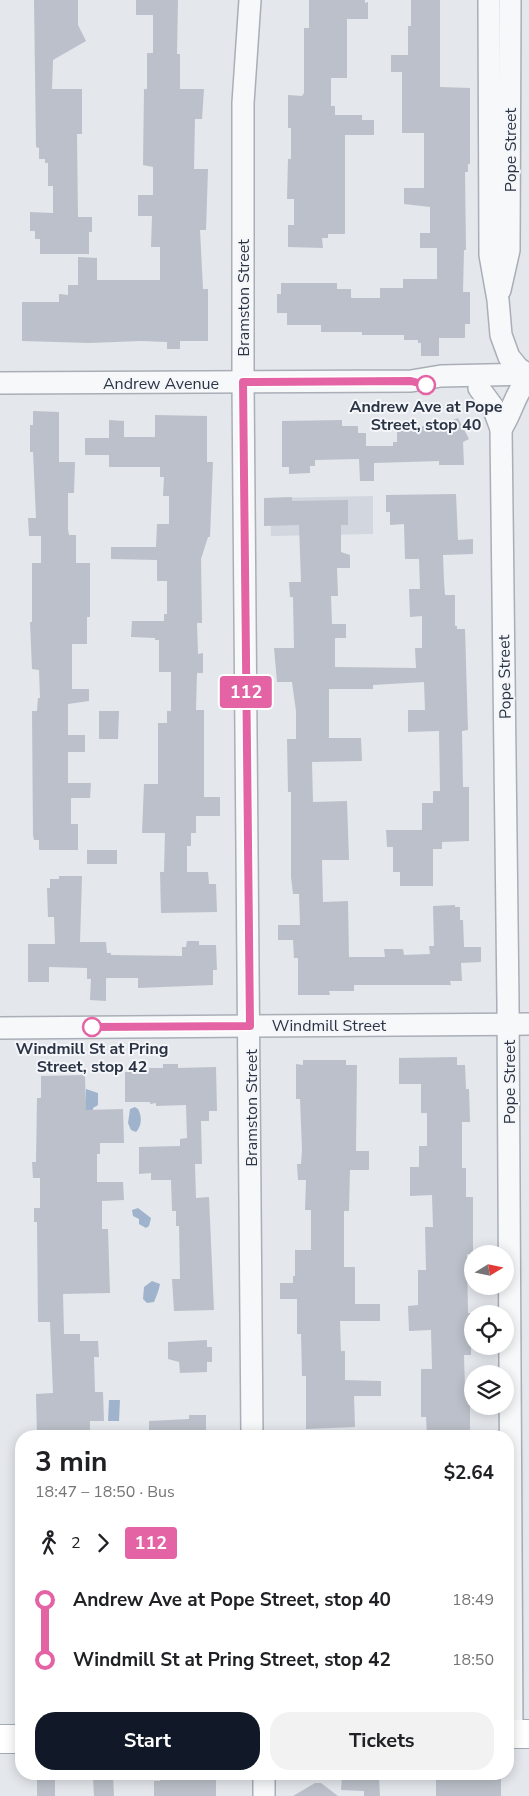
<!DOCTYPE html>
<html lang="en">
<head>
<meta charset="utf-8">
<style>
  body { margin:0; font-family:"Nunito Sans",sans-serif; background:#f2f2f2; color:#202124; height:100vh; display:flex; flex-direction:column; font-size:19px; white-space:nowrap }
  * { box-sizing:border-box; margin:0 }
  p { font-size:16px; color:#757577 }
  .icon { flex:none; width:28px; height:28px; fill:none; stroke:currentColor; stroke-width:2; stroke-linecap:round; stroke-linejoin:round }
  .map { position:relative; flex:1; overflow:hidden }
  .panel { position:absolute; left:15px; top:1430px; width:499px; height:350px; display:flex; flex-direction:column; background:#fff; border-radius:20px; box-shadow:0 2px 12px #0003 }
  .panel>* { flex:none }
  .badge { padding:0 10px; border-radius:4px; font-size:18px; line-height:32px }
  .needle { width:32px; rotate:80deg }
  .tools { position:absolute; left:464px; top:1245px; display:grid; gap:10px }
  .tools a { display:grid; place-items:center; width:50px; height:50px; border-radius:50%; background:#fff; box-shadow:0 2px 12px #0003; font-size:25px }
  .map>.badge { position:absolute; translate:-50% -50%; box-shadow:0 0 0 2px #fff }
  .legs { display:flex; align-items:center; gap:8px; height:55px; padding:0 20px; font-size:16px }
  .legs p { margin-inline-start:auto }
  .headline { display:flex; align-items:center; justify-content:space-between; height:85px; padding:0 20px }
  h1 { font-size:28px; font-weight:700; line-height:38px }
  .button { display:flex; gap:10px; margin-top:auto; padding:10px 20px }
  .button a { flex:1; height:58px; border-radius:20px; background:#111827; color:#fff; font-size:20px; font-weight:700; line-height:58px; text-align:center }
  .button a+a { background:#f2f2f2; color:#202124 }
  ul { padding:0 20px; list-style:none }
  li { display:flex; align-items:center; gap:18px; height:60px; font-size:19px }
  li i { display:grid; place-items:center; width:8px; height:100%; margin:0 6px; background:currentColor }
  li i::after { content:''; width:12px; height:12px; margin:-6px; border:4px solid; border-radius:50%; background:#fff }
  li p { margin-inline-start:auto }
  li:first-child i { background:linear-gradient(#0000 50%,currentColor 0) }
  li:last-child i { background:linear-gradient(currentColor 50%,#0000 0) }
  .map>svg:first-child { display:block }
  .built { fill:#d2d6de }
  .water { fill:#9fb4cc }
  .building { fill:#bbc0ca }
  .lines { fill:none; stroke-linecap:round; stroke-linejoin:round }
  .minor-casing { stroke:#a9aeb7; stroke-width:24 }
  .major-casing { stroke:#a3abb8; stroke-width:30 }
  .minor { stroke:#f7f8fa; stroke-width:21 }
  .major { stroke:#fff; stroke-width:28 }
  .line-1-casing { stroke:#fff; stroke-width:11 }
  .line-1 { stroke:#e463a4; stroke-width:8 }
  .stop-1-dot { fill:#fff; stroke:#e463a4; stroke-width:2.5 }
  .labels { text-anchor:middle; stroke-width:4; stroke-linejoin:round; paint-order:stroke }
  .street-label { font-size:16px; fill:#2b3445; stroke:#f4f6f9 }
  .stop-label { font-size:16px; font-weight:bold; fill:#2b3445; stroke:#f4f6f9 }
</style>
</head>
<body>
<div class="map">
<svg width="529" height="1796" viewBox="0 0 529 1796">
  <rect width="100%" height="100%" fill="#e4e7ec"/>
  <path class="built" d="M373 496V534L271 536 270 498Z"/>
  <g class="water">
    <path d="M86 1089 98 1093V1105L93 1108V1122H84Z"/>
    <path d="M135 1107 138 1109C142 1116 142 1126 136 1132L131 1130 128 1123 130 1109Z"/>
    <path d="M138 1208 151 1218 149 1226 146 1228 139 1224V1219L133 1216 132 1210Z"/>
    <path d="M152 1281 160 1284C159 1290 156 1297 154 1302L147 1303 143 1299 144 1287Z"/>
    <path d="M109 1400H120L119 1421H108Z"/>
  </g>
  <g class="building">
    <path d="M34 0H78V25L86 41 53 60 52 89H82V134H77L78 217H92V232H89V254H40V239H35V231H30V212L53 213V186H48V163H45V159H39V148L36 147Z"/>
    <path d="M136 0H178L177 54H180V89H204L202 119H195L194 169H208L206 230H200L203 289H208V341H180V349H167V342L141 341 90 343 22 341V302H59V294L68 295V285H78V257L97 258V280H160V247H151L152 216H138V195H153V167L143 165 144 89H147V53H153V15H136Z"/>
    <path d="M309 0H365V3L368 2V19H347V78H331V106H335V115H362V120H374V135H345V234H328V238H322L323 248 288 247V225H294V199H287L288 159H291V128H288V95L302 96 304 93V28H309Z"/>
    <path d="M411 0H440V87L470 88V164H468V172H465L466 250H464L463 292H470V324H465V338H439V356H421V343H418V340H404V335H362V332H321V325H287V313H277V294H281V283H337V289H351V298H380V288H403V279H437V248H420V233H430V207L404 204V188H424V133H402V72H391V55H408V26H411Z"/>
    <path d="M33 411 59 412V462H75L74 493H68V529L69 535H76V563H90V617H87V644H72V689H89V701L68 704V735H85V752H68V783H91L90 798H71V824H78V850H39V840H34L33 835 32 711H37L38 698H40L39 670 32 669 30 622H32V563H41V536H29L28 518H36L33 452H30V425H33Z"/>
    <path d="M155 415 207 416V462H213L210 537H208L201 559 202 623H197L198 654 203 653V673H197L196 710H204V797H220V816H196V833H191V846H187V872H208L209 884H216L217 912 161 913 160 872H164L165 833H142L144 784H158V723H167V711H171V672H159V640H155V638L131 637 132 621H164V614H167V581H157V560L111 559V547H156L157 524H169V496H163L164 477H160V467H109V455H85V438H109V420L124 421V437H155Z"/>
    <path d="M458 418 469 439 463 442 464 465H439V461L374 463V481H360L359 459 315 460V466H310V473L289 474V467H282V421L342 420V426H358V433H366V446H393V442H397V427L438 426Z"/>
    <path d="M456 494 458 540 473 539V554L443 555 444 581 445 595H455V626H457V629H465L468 730 462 731 463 787H469V841L442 842V849H433V886H400V872H393V847H387L386 830H422V803H433V791H440L439 731 408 732V710H425L424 682 373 685V689H329V738H361L362 761 312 762 313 802 347 801 349 860H322L323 902 348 901 349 957H385L384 949H403L404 955 430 954 429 946H434L433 906 455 905V907H460V920H463L464 947H481V962L461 963 462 981H450L451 985H354V991H329L330 995H298V958H294L293 940H278V925H300L299 894H293L291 877V792H288L287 739H296V711L292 682H277L274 648H294L293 597H290L289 582H301L299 525 264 526V498L292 497V501L348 500V525H341V552L350 555V568H337L338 596H331L332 624H346V638H335V667L416 668 415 648H422V616L410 617 409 589H420L419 559H405L404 524 390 525V512H386V495Z"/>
    <path d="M99 711H119L118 739H99Z"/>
    <rect x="87" y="850" width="30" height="14"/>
    <path d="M59 876H82L80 942H106L107 953H111V955L182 956V947H186L187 941H199V945H216L217 970H213V985L138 988V978H106V1001L90 1000 91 979H87V968L49 967V982H28V944H55L54 917H48L47 888H50V879H59Z"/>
    <path d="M457 1057V1065H465L466 1089H469L470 1122H462V1168H466V1197H473V1252L472 1254H467L468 1313H471V1355H464L465 1390H472V1403H470V1436H427L426 1417H421V1369H432L431 1330 409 1331 408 1306 418 1305V1270H426L425 1227H433L432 1195 410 1196V1167H419V1146H427V1113H421V1084H399V1058Z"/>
    <path d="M303 1060H346V1065H357L356 1151H369V1170H350L349 1211H344V1267H355V1304H380V1321H340L341 1351H345V1380L381 1381V1396H354L355 1427 306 1429V1376H302L301 1334H297V1299H280V1283H293V1276H295V1250H311V1210H305L306 1180H298L297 1164H301L302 1150 300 1099H296V1064L303 1065Z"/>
    <path d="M163 1064H178V1068L216 1067 217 1111H209V1121H201L202 1164H195L196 1198 209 1197 214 1310 174 1311 172 1279H180L179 1226H176V1211H172L171 1180H151V1173L139 1174V1147L180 1146V1139L187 1138 186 1105 156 1106V1103L150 1104V1102H125V1072L149 1071V1068H163Z"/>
    <path d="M85 1075 86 1110 123 1109 124 1143H100V1154H97V1182H123L124 1200 102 1201V1229H108L110 1293 63 1294 64 1334H80V1341H98L99 1357H94L95 1392H103L104 1421H90V1436H37L36 1394 53 1393 50 1322H38L37 1222H34V1208H40V1178H33L32 1162H36L37 1098H41V1076Z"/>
    <path d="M207 1340V1347H212V1362H207V1372L180 1373 179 1362 168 1359V1342Z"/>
    <path d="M189 1415H206V1436H149V1421L189 1419Z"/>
    <path d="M113 1776 114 1796H94L93 1777Z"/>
    <path d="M484 1776H501V1796H436V1780H471L484 1778Z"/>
    <path d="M161 1777H176V1779H216V1796H154V1781H160Z"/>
    <path d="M342 1777H379L380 1796H364V1791L341 1790Z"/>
    <rect x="37" y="1780" width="18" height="16"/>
    <path d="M315 1783H321L338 1796H293Z"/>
  </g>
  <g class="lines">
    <defs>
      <g id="minor">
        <path d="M250 0 243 103V383L252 1436"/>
        <path d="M489 0 490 255 498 300 501 335 509 357 518 368 527 374"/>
        <path d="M500 290 509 250 510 0"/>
        <path d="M0 383 411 381 441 376 529 374"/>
        <path d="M479 388 493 407 501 429 508 1003 512 1734"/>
        <path d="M501 429C510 416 513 401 522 387"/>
        <path d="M0 1028 529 1024"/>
        <path d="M264 1796V1774"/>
      </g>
      <g id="major">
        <path d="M508 1734H529"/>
        <path d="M0 1739H21"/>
      </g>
    </defs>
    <use href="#minor" class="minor-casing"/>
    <use href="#major" class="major-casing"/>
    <use href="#minor" class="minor"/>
    <use href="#major" class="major"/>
  </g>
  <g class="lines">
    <defs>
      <path id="line-1" d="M92 1027 250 1026 243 382 411 381 426 385"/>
    </defs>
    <use href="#line-1" class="line-1-casing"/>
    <use href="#line-1" class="line-1"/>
  </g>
  <g class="stop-1-dot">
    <circle cx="426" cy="385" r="9"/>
    <circle cx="92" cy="1027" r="9"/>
  </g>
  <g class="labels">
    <g class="street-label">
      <text transform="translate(510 150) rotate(-90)" y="6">Pope Street</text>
      <text transform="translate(243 298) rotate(-90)" y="6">Bramston Street</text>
      <text x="161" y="389">Andrew Avenue</text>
      <text transform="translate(504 677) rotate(-91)" y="6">Pope Street</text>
      <text x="329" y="1031">Windmill Street</text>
      <text transform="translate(509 1082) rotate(-90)" y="6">Pope Street</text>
      <text transform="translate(251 1108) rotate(-90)" y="6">Bramston Street</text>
    </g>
    <g class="stop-label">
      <text x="426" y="412">Andrew Ave at Pope<tspan x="426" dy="18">Street, stop 40</tspan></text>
      <text x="92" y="1054">Windmill St at Pring<tspan x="92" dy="18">Street, stop 42</tspan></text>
    </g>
  </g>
</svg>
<div class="tools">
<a><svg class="needle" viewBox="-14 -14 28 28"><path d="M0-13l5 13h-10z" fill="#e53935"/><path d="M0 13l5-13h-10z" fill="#757577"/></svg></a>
<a><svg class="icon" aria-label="locate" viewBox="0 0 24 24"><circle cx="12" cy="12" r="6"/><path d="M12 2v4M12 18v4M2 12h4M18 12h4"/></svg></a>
<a><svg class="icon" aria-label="layers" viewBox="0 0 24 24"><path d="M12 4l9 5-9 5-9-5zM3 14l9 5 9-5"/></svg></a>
</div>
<b class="badge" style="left:246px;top:692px;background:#e463a4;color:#fff">112</b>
<section class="panel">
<div class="headline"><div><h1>3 min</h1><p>18:47 – 18:50 · Bus</p></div><b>$2.64</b></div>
<div class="legs"><svg class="icon" aria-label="walk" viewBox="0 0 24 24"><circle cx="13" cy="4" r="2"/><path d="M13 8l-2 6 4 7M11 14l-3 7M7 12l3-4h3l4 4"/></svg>2<svg class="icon" aria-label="forward" viewBox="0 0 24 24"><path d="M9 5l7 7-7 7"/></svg><b class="badge" style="background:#e463a4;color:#fff">112</b></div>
<ul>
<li><i style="color:#e463a4"></i><b>Andrew Ave at Pope Street, stop 40</b><p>18:49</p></li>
<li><i style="color:#e463a4"></i><b>Windmill St at Pring Street, stop 42</b><p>18:50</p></li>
</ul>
<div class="button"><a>Start</a><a>Tickets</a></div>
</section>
</div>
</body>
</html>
